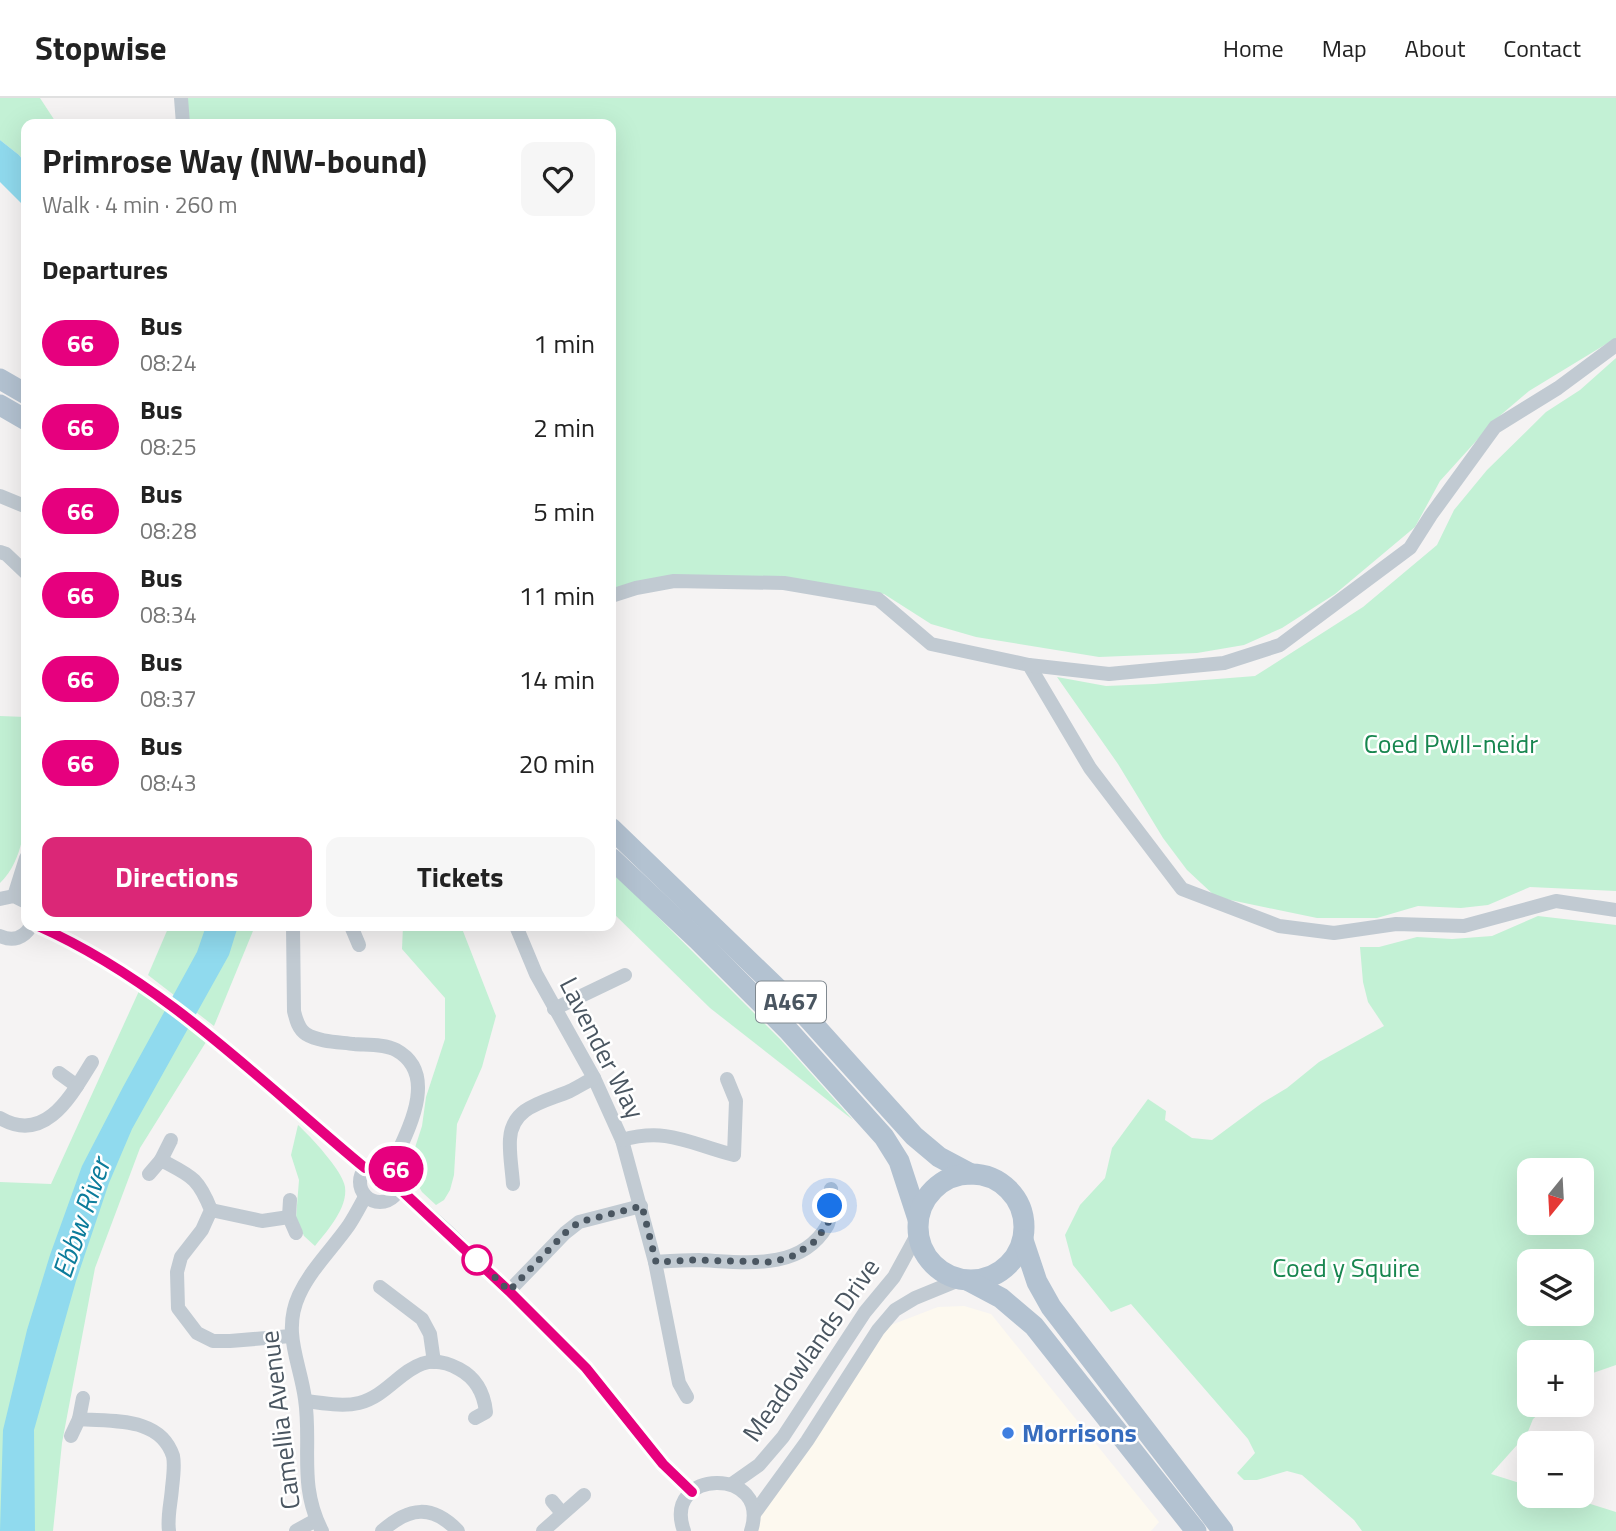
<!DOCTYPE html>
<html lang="en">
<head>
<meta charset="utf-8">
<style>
  body { margin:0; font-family:"Titillium Web",sans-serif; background:#f6f6f6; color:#222; height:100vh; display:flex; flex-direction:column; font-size:26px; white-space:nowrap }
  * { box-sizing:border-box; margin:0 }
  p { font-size:23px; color:#767676 }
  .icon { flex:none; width:38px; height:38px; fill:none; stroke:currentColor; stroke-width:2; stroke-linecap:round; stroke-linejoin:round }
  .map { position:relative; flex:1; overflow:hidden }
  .sheet { position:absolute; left:21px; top:21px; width:595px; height:812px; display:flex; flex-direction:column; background:#fff; border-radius:14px; box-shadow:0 7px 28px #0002 }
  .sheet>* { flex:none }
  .badge { padding:0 14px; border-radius:23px; font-size:24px; line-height:46px }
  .needle { width:46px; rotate:198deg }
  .fabs { position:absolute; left:1517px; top:1060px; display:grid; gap:14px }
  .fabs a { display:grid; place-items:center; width:77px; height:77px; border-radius:14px; background:#fff; box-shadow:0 7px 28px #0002; font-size:35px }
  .you { position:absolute; width:35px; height:35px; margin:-18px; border:5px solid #fff; border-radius:50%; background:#1a73e8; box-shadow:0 0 0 10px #1a73e833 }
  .map>.badge { position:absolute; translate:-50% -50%; box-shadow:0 0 0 4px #fff }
  h2 { padding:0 21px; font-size:26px; line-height:63px }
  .round { display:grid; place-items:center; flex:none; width:74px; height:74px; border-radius:14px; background:#f6f6f6 }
  .summary { display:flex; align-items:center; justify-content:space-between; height:119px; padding:0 21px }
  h1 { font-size:33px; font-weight:700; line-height:52px }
  .cta { display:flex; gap:14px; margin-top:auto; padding:14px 21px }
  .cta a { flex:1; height:80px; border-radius:14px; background:#db2777; color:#fff; font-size:28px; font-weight:700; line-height:80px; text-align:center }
  .cta a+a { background:#f6f6f6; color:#222 }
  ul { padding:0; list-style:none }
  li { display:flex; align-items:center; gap:21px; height:84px; padding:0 21px }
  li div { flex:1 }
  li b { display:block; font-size:26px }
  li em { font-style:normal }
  li .badge { min-width:77px; font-weight:700; text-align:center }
  header { display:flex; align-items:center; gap:42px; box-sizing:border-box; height:98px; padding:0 35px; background:#fff; border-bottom:2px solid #e0e0e0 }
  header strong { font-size:33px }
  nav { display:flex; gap:38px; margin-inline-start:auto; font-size:24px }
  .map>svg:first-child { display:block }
  .commercial { fill:#fdf9ef }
  .green { fill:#c3f1d5; fill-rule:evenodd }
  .water { fill:#90daee }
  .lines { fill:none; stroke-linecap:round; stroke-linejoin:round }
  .street { stroke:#c1cad2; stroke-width:14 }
  .primary { stroke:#b3c2d1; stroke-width:21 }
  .line-casing { stroke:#fff; stroke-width:16 }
  .line { stroke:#e6007e; stroke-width:10 }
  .walk { stroke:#4a5661; stroke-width:7; stroke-dasharray:0 12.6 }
  .stop-dot { fill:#fff; stroke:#e6007e; stroke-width:3.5 }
  .shop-dot { fill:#3f7fe0; stroke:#fff; stroke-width:2.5 }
  .labels { text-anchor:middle; stroke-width:5; stroke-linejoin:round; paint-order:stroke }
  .shield { fill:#fff; stroke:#808990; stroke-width:2 }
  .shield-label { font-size:24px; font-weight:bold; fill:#4a5661 }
  .park-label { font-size:26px; fill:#17864f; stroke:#fff }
  .street-label { font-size:26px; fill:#4a5661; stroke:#fff }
  .shop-label { font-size:26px; font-weight:bold; fill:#366cbe; stroke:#fff; text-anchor:start }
  .water-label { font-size:28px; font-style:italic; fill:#0c7c9b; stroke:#fff }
</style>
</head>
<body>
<header>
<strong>Stopwise</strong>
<nav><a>Home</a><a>Map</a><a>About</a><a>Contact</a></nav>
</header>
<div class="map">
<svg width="1616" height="1433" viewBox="0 0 1616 1433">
  <rect width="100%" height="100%" fill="#f5f3f3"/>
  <path class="commercial" d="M964 1208 991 1216 1159 1424 1151 1433H751L878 1232 938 1209Z"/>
  <g class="green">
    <path d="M0 0H40L57 26H26V66L19 57 0 42Z"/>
    <path d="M185 0H1616V240L1529 293 1496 321 1440 383 1415 429 1335 496 1282 530 1244 547 1197 555 1099 559 976 539 931 526 884 496 773 479 611 491V26H189Z"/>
    <path d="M1616 260V793L1530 789 1488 807 1461 810 1418 808 1377 820H1317L1216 799 1187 772 1163 740 1118 666 1057 579 1106 588 1154 586 1255 578 1363 509 1437 447 1454 412 1487 372 1546 314 1580 292Z"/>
    <path d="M0 618 26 619C26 666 37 751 0 785Z"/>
    <path d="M611 772 780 941 853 1022 710 910 611 813Z"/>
    <path d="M1538 818 1616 827V1267L1593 1275 1582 1283V1255H1530V1307H1549L1533 1321 1527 1336 1491 1376 1529 1388 1530 1398H1565L1616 1414V1433H1362L1354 1422 1302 1377 1287 1373 1257 1382H1244L1237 1375 1255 1355 1248 1341 1131 1206 1111 1214 1073 1167 1065 1137 1080 1107 1105 1080 1112 1050 1148 1001 1166 1013 1165 1022 1192 1040 1212 1042 1262 1005 1287 990 1319 964 1384 928 1368 904 1363 884 1360 849H1379L1417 839 1452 841 1492 838ZM1530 1073H1582V1125H1530ZM1530 1164H1582V1216H1530Z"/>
    <path d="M169 828H255L214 928 148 877Z"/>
    <path d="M403 828H461L496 918 482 969 457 1026 454 1077 450 1092 444 1102 436 1107 422 1094 412 1077 410 1065 422 1028 426 999 445 941V900L402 851Z"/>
    <path d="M139 893 206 944 140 1050 95 1170 62 1345 53 1433H0V1084L51 1086Z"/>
    <path d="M298 1027C310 1038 343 1073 345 1089 348 1110 327 1133 315 1148L304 1138 296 1120 299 1082 291 1057Z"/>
  </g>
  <g class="water">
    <path d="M0 42 19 57 26 66V110L0 84Z"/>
    <path d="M206 828H238L229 857 132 1031 109 1085 76 1183 34 1332 35 1433H0L3 1332 27 1232 50 1157 82 1068 123 989 197 854Z"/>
  </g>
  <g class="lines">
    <g class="street">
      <path d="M181 0 183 26"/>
      <path d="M0 398 22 407"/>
      <path d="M0 454 6 456 26 475"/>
      <path d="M611 498 636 490 674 483 784 485 878 501 931 546 1029 567 1090 670 1182 791 1279 828 1334 835 1396 826 1464 828 1556 803 1616 812"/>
      <path d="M1029 567 1109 576 1224 565 1280 547 1410 450 1431 417 1495 329 1558 290 1616 247"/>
      <path d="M14 798 26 760"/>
      <path d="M0 801 14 798 26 804"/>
      <path d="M39 828C164 885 260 984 365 1070"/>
      <path d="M293 828 294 913C296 921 298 931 306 936 319 944 339 944 354 946 366 947 385 946 396 952 440 976 407 1034 392 1067"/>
      <path d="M351 828 359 847"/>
      <path d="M516 828 536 876 594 980 622 1042 655 1164 679 1285 687 1299"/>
      <path d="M0 838C13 844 24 840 31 828"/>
      <path d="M554 911 625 877"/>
      <path d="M59 975 77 988"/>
      <path d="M0 1020C46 1047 72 996 92 964"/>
      <path d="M622 1042C668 1029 690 1046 734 1057L736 1003 727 981"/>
      <path d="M161 1062 171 1042"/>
      <circle cx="380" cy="1084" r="20"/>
      <path d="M149 1076 161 1062C191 1078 198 1079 211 1112L202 1132 181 1159 177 1174 178 1210 197 1235 213 1243H230L291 1238"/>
      <path d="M513 1086C512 1071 509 1056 510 1041 512 1008 545 1004 570 993 578 989 586 984 594 980"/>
      <path d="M399 1090 448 1134 586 1270 663 1366 692 1394"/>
      <path d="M290 1102 289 1119 296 1135"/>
      <path d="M211 1112 262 1123 289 1119"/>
      <path d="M655 1164C670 1163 684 1162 699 1162 743 1164 800 1174 827 1128 832 1119 830 1102 831 1091"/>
      <path d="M380 1189 422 1221 430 1236 434 1264"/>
      <path d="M509 1193 565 1135 579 1124 641 1108"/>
      <path d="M83 1300 79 1321C112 1324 160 1318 173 1358 175 1367 173 1381 172 1390 171 1405 167 1418 169 1433"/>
      <path d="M306 1303C323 1305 342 1309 359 1305 397 1296 412 1245 459 1271 476 1280 484 1295 486 1314L475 1320"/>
      <path d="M71 1338 79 1321"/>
      <path d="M732 1386 759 1367 783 1339 865 1214 894 1179 918 1135"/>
      <path d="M552 1403 562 1415"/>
      <path d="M754 1416 807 1343 878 1232 895 1212 915 1200 959 1182"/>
      <path d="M296 1433 316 1422"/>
      <path d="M322 1433C298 1387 312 1348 305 1301 300 1264 282 1234 299 1197 311 1171 333 1150 349 1127 355 1118 360 1108 365 1099"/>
      <path d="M382 1433C409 1409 432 1406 458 1433"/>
      <path d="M543 1433 584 1397"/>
      <path d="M684 1433C661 1370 772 1368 751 1433"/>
    </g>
    <g class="primary">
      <path d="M0 281 26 296"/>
      <path d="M0 307 26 322"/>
      <path d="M611 730 805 917 914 1038 939 1059 971 1076"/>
      <path d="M611 760 697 841 788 932 884 1039 899 1063 918 1121"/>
      <circle cx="971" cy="1129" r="53"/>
      <path d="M1023 1142 1037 1184 1051 1209 1223 1433"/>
      <path d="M969 1183 1001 1200 1034 1228 1196 1433"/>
    </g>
  </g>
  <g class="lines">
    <defs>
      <path id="line" d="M38 828C164 884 260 983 365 1070L378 1063C394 1065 401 1075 399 1090L509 1193 586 1270 663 1366 692 1394"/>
    </defs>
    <use href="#line" class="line-casing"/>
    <use href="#line" class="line"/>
    <path class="walk" d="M477 1162 509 1193 565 1135 579 1124 642 1108 656 1164 693 1162 772 1164 791 1159 813 1145 828 1126 830 1108"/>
  </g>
  <circle class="stop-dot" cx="477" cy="1162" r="14"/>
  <circle class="shop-dot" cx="1008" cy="1335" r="7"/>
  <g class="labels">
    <rect class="shield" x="756" y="883.5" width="70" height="41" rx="5"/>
    <g class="shield-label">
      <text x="791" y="912">A467</text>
    </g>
    <g class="park-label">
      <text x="1451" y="655">Coed Pwll-neidr</text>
      <text x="1346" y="1179">Coed y Squire</text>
    </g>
    <g class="street-label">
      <text transform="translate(602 950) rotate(63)" y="9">Lavender Way</text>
      <text transform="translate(811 1252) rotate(-55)" y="9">Meadowlands Drive</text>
      <text transform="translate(280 1322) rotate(-97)" y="9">Camellia Avenue</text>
    </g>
    <g class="shop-label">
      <text x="1022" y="1344">Morrisons</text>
    </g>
    <g class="water-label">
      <text transform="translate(81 1120) rotate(-71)" y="10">Ebbw River</text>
    </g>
  </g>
</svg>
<div class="fabs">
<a><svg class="needle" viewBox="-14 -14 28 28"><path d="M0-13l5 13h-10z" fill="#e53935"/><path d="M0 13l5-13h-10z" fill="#767676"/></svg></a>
<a><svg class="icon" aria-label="layers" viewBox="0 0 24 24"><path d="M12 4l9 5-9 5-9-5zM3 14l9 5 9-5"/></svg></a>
<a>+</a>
<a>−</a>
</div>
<div class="you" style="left:830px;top:1108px"></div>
<b class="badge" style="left:396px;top:1071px;background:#e6007e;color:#fff">66</b>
<section class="sheet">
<div class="summary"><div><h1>Primrose Way (NW-bound)</h1><p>Walk · 4 min · 260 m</p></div><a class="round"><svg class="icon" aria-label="heart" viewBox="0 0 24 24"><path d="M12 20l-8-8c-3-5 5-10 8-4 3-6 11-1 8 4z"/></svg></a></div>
<h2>Departures</h2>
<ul>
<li><span class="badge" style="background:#e6007e;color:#fff">66</span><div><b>Bus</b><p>08:24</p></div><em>1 min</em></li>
<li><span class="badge" style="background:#e6007e;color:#fff">66</span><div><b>Bus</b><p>08:25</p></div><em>2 min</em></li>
<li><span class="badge" style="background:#e6007e;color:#fff">66</span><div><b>Bus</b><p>08:28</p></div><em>5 min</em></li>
<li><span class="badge" style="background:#e6007e;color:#fff">66</span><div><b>Bus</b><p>08:34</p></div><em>11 min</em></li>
<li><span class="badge" style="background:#e6007e;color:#fff">66</span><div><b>Bus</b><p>08:37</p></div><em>14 min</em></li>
<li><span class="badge" style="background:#e6007e;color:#fff">66</span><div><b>Bus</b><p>08:43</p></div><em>20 min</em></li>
</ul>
<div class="cta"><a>Directions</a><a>Tickets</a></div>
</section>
</div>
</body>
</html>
